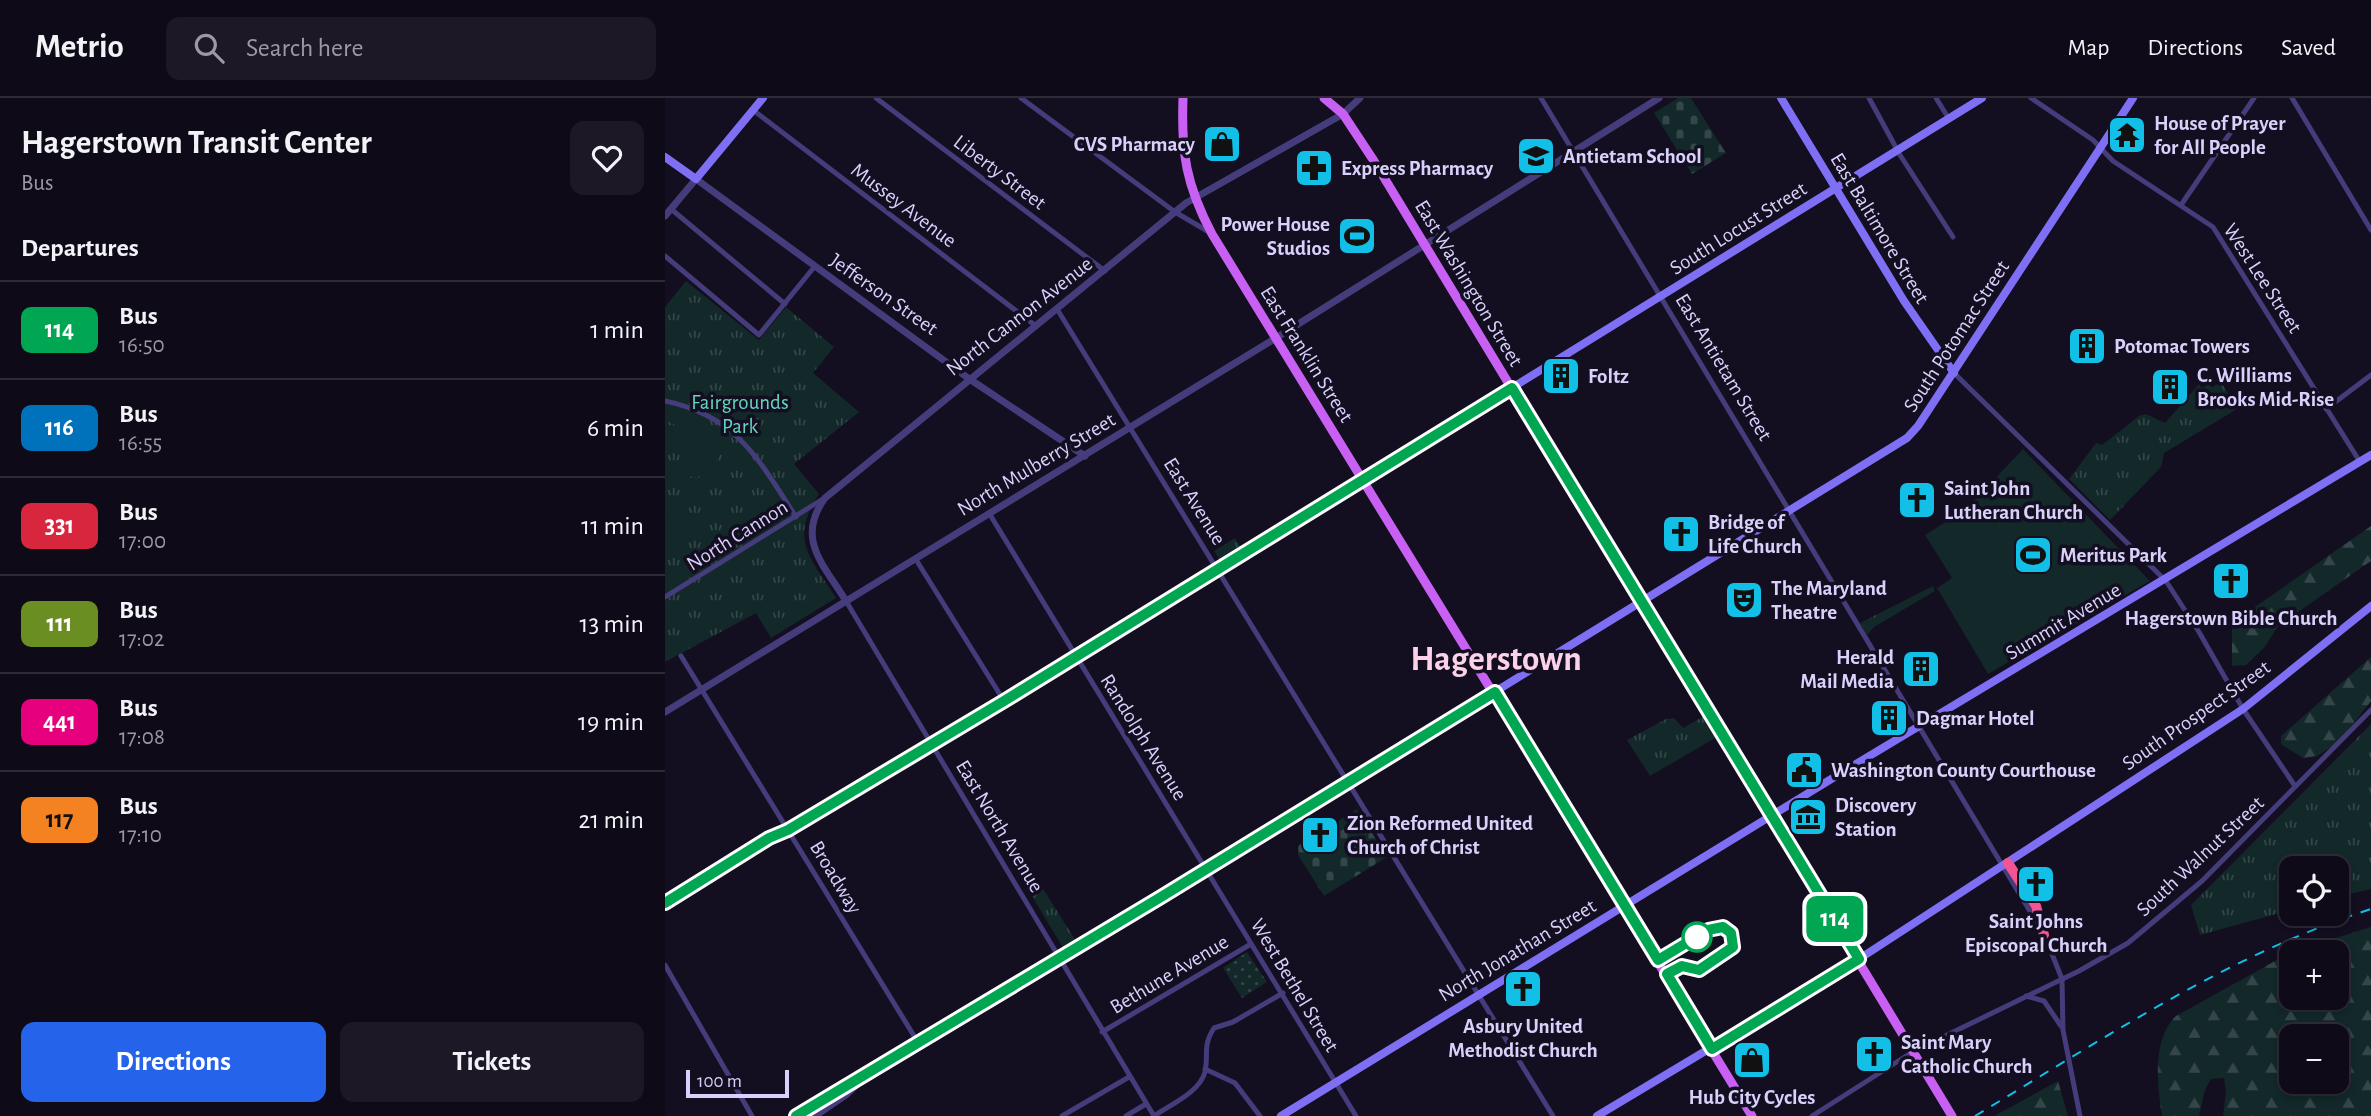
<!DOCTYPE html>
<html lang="en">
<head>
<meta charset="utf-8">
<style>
  body { margin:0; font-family:"Alegreya Sans",sans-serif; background:#1c1825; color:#f1f3f6; height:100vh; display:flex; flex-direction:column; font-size:26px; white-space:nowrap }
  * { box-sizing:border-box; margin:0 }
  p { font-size:23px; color:#9b9aa2 }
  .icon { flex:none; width:38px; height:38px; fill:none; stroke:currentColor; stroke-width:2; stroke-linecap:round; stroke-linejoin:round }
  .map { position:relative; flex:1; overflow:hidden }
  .sheet { display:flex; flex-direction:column; background:#0e0a18; width:665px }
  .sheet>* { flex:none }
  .badge { padding:0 14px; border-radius:10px; font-size:24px; line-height:46px }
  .fabs { position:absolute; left:1614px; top:758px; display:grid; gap:14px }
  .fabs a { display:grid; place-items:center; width:70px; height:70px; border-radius:14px; background:#0e0a18; box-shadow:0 4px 10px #0003,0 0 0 2px #2e2b37; font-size:35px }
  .scale { position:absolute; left:21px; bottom:18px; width:103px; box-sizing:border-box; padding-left:7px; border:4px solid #d9d1fb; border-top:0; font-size:19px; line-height:24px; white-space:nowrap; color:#d9d1fb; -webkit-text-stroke:5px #130e20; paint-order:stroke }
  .map>.badge { position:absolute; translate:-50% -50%; box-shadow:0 0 0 4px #fff }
  h2 { padding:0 21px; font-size:26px; line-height:63px }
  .round { display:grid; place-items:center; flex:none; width:74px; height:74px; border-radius:14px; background:#1c1825 }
  .headline { display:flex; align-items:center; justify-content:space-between; height:119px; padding:0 21px }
  h1 { font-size:33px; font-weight:600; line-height:52px }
  .cta { display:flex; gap:14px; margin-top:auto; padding:14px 21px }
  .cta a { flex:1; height:80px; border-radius:14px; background:#2563eb; color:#fff; font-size:28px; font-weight:600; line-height:80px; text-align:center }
  .cta a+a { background:#1c1825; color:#f1f3f6 }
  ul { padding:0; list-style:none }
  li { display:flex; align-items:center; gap:21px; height:98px; padding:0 21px; border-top:2px solid #2e2b37 }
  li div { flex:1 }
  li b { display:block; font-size:26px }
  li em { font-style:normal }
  li .badge { min-width:77px; font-weight:700; text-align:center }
  header { display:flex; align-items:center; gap:42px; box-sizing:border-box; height:98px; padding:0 35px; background:#0e0a18; border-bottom:2px solid #2e2b37 }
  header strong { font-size:33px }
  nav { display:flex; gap:38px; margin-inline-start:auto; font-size:24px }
  .search { width:490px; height:63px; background:#1c1825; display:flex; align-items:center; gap:18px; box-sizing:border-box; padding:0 24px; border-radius:14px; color:#9b9aa2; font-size:26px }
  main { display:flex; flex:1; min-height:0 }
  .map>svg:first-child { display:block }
  .grass { fill:url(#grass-dots) }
  .forest { fill:url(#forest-firs); fill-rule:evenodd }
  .cemetery { fill:url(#cemetery-stones) }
  .park { fill:url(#park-tufts) }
  .pitch { fill:#122829 }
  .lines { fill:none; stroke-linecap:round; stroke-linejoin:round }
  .minor { stroke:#453d7b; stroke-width:5 }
  .tertiary { stroke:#453d7b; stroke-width:7 }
  .secondary { stroke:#7e6ff4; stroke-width:8 }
  .primary { stroke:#c860f3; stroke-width:9 }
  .motorway { stroke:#f25593; stroke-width:10 }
  .rail { stroke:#12bfe6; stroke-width:2; stroke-dasharray:10 9; stroke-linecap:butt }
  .line-casing { stroke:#fff; stroke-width:16 }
  .line { stroke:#00a651; stroke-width:10 }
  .stop-dot { fill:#fff; stroke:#00a651; stroke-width:3.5 }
  .labels { text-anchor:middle; stroke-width:7; stroke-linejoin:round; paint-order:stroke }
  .poi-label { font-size:21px; font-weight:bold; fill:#d9d1fb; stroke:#130e20; text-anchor:start }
  .street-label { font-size:21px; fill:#d9d1fb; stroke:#130e20 }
  .park-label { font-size:21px; fill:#63d5c2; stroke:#130e20 }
  .town-label { font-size:35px; font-weight:bold; fill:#fcd2e9; stroke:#130e20 }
</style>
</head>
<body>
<header>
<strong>Metrio</strong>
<div class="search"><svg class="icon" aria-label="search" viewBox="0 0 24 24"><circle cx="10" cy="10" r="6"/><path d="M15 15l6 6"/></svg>Search here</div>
<nav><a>Map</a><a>Directions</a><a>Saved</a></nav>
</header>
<main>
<section class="sheet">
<div class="headline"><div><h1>Hagerstown Transit Center</h1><p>Bus</p></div><a class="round"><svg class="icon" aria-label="heart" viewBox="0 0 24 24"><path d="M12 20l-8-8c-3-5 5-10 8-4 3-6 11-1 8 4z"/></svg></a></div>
<h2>Departures</h2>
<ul>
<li><span class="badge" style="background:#00a651;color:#fff">114</span><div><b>Bus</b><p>16:50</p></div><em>1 min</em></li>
<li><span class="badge" style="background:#0072bc;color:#fff">116</span><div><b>Bus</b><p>16:55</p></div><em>6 min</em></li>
<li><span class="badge" style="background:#d7263d;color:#fff">331</span><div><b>Bus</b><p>17:00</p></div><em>11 min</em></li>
<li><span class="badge" style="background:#6b8e23;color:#fff">111</span><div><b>Bus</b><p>17:02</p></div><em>13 min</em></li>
<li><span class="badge" style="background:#e6007e;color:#fff">441</span><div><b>Bus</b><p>17:08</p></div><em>19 min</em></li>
<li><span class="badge" style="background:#f58220;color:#111">117</span><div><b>Bus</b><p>17:10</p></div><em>21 min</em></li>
</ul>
<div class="cta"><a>Directions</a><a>Tickets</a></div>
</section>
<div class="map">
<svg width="1706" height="1018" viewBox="0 0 1706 1018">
  <defs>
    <pattern id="grass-dots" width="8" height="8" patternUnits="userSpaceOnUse" patternTransform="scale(1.75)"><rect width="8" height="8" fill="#122829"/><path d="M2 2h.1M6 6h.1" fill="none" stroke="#344649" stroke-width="1.8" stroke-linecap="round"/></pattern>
    <pattern id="forest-firs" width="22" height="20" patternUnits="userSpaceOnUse" patternTransform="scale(1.75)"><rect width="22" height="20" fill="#122829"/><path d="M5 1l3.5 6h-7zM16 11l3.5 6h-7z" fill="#344649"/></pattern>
    <pattern id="cemetery-stones" width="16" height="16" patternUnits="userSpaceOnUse" patternTransform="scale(1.75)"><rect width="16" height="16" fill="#122829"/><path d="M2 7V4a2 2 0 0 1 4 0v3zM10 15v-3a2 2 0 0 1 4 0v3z" fill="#344649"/></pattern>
    <pattern id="park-tufts" width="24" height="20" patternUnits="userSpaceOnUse" patternTransform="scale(1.75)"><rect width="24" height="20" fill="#122829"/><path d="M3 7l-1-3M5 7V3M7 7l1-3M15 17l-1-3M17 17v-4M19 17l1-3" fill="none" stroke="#344649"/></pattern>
  </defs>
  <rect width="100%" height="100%" fill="#130e20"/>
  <path class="grass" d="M582 854 602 884 577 900 558 870Z"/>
  <g class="forest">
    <path d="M1706 428V463L1613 528 1599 550 1581 567 1567 568V525Z"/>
    <path d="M1706 559V603L1674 644 1652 658 1638 660 1616 646V638Z"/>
    <path d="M1706 829V1018H1558L1561 994 1559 980 1546 981 1540 992 1534 1018H1497C1492 987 1487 941 1511 918L1626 854V900H1671V854H1626ZM1671 938V984H1626V938Z"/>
    <path d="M1393 983 1403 1018H1329Z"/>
  </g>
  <g class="cemetery">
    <path d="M1013 0H1026L1061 55 1027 76 989 15Z"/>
    <path d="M692 711 722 759 659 798 633 757V748Z"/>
  </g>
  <g class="park">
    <path d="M21 183 94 242 121 209 169 249 148 275 194 314 129 366 154 396C124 442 145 459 171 500L106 540 91 515 0 564V209Z"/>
    <path d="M1556 284 1572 311 1499 355 1496 369 1445 422 1404 381 1431 345 1437 347 1474 318 1481 316 1500 325 1534 286 1537 290 1544 286 1547 289Z"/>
    <path d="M570 440 577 451 556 464 549 453Z"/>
    <path d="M1268 488 1270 493 1209 529 1202 537 1195 525Z"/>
    <path d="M1039 618 1052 639 985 678 962 642 1001 621 1009 620 1018 630Z"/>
    <path d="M1706 626V791L1671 799V770H1626V812L1535 837 1526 807Z"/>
    <path d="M370 778 411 843 402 849 397 848 359 785Z"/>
  </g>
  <g class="pitch">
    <path d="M0 316 31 327 55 353 49 367 32 380 12 375 18 358 12 350 16 346 13 343 23 334 21 332 13 339 6 331 11 327 0 322Z"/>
    <path d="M1358 351 1485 483 1323 576 1272 490 1287 480 1260 437 1301 411Z"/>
    <path d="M9 417 16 418 28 437 0 459V424Z"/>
  </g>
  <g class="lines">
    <g class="minor">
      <path d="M211 0 440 173"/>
      <path d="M356 0 510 114 544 134"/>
      <path d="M876 0 1372 825"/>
      <path d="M1204 0 1235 57 1288 139"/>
      <path d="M1271 0 1284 21"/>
      <path d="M1366 0 1428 42 1448 63 1548 129 1695 364"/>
      <path d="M1627 0 1706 132"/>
      <path d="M88 12 371 228"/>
      <path d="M1516 107 1589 0"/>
      <path d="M6 111 120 206"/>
      <path d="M0 158 94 237 150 168"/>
      <path d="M392 211 888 1018"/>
      <path d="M1289 275 1501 483 1534 534 1578 611 1630 688"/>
      <path d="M0 303C72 318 94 362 131 419"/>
      <path d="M1661 311 1706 277"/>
      <path d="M324 415 691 1018"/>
      <path d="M250 460 339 603"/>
      <path d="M0 499 158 401"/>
      <path d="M181 503 489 1018"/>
      <path d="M16 558 254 946"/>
      <path d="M1379 836 1397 881 1398 932 1415 1018"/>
      <path d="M0 867 87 1018"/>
      <path d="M1361 898 1379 903 1396 928"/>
      <path d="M437 934 586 846"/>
      <path d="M540 971 570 985 595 1018"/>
      <path d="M397 1018 464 979"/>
      <path d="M461 1018 481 1006"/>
      <path d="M489 1018C505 1007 535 994 540 974 544 955 537 949 549 930L568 924 618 895"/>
      <path d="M1147 1018 1249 953 1414 873 1463 845 1537 783 1706 612"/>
    </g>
    <g class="tertiary">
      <path d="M0 118 31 81 303 280 420 358"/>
      <path d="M181 503C159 467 130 441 160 400L521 105 678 16 695 0"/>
      <path d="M0 614 611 240 994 0"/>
      <path d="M150 1018 182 996 199 980"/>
    </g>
    <g class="secondary">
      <path d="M1116 0 1239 203 1289 275"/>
      <path d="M0 59 31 81 98 0"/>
      <path d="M0 805 104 740 123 732 339 603 1317 0"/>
      <path d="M131 1018 542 771 1242 340 1253 328 1468 0"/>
      <path d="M616 1018 1181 672 1706 357"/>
      <path d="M932 1018 1194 861 1578 611 1706 508"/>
    </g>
    <g class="primary">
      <path d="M518 0C516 55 521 87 547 136L1087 1018"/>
      <path d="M659 0 678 16 709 63 1287 1018"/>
    </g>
    <path class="motorway" d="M1343 765 1371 808 1379 837"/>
    <path class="rail" d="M1310 1018C1438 941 1563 857 1706 811"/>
  </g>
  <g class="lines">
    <defs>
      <path id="line" d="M0 805 104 740 123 732 339 603 847 290 1194 861 1047 951 1002 876 1017 868 1034 872 1068 849 1066 835 1058 829 1043 832 993 862 830 594 496 799 131 1018"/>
    </defs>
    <use href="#line" class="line-casing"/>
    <use href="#line" class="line"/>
  </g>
  <defs>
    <symbol id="temple-square" viewBox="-11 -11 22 22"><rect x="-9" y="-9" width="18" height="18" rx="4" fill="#12bfe6" stroke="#130e20"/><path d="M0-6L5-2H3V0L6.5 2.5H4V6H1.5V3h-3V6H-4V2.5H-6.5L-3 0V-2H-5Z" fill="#111"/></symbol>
    <symbol id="shop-square" viewBox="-11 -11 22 22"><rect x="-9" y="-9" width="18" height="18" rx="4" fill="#12bfe6" stroke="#130e20"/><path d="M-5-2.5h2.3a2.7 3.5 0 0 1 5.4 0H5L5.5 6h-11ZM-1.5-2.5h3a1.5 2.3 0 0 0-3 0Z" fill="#111"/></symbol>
    <symbol id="school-square" viewBox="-11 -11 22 22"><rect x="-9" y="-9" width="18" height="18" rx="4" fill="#12bfe6" stroke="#130e20"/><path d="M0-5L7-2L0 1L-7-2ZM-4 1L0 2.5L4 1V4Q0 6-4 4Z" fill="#111"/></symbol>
    <symbol id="pharmacy-square" viewBox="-11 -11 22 22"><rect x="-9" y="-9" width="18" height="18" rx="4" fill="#12bfe6" stroke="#130e20"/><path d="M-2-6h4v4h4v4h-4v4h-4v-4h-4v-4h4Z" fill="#111"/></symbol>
    <symbol id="stadium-square" viewBox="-11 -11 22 22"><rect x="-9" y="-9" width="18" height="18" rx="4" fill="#12bfe6" stroke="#130e20"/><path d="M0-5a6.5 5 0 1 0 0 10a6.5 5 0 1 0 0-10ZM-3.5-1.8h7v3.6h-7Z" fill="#111"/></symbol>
    <symbol id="building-square" viewBox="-11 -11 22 22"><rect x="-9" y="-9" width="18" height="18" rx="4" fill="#12bfe6" stroke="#130e20"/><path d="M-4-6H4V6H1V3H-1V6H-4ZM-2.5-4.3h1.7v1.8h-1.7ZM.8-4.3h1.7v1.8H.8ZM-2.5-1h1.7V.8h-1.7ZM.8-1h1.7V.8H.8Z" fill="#111"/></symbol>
    <symbol id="church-square" viewBox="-11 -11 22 22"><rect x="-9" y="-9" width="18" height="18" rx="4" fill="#12bfe6" stroke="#130e20"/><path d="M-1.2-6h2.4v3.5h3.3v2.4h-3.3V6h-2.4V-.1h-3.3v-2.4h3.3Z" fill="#111"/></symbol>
    <symbol id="theatre-square" viewBox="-11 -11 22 22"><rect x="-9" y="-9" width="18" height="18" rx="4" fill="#12bfe6" stroke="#130e20"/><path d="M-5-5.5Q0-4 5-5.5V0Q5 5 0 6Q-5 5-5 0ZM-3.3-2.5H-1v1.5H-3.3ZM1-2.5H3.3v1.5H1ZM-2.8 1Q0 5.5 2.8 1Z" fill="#111"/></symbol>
    <symbol id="civic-square" viewBox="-11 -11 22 22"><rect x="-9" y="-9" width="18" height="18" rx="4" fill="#12bfe6" stroke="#130e20"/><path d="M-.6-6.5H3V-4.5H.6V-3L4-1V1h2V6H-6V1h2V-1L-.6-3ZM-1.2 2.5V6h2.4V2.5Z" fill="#111"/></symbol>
    <symbol id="museum-square" viewBox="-11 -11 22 22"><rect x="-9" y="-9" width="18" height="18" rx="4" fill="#12bfe6" stroke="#130e20"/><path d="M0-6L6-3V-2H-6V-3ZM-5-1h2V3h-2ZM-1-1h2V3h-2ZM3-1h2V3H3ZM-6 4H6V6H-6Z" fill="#111"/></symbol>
  </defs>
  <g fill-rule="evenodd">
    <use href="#temple-square" x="1440" y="15" width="44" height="44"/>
    <use href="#shop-square" x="535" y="24" width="44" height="44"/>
    <use href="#school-square" x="849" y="36" width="44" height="44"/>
    <use href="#pharmacy-square" x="627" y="48" width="44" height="44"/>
    <use href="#stadium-square" x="670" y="116" width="44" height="44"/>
    <use href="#building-square" x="1400" y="226" width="44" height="44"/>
    <use href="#building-square" x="874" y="256" width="44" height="44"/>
    <use href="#building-square" x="1483" y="267" width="44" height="44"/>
    <use href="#church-square" x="1230" y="380" width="44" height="44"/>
    <use href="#church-square" x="994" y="414" width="44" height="44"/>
    <use href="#stadium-square" x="1346" y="435" width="44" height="44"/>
    <use href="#church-square" x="1544" y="461" width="44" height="44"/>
    <use href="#theatre-square" x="1057" y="480" width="44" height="44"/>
    <use href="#building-square" x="1234" y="549" width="44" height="44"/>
    <use href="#building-square" x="1202" y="598" width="44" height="44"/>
    <use href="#civic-square" x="1117" y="650" width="44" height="44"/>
    <use href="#museum-square" x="1121" y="697" width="44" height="44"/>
    <use href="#church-square" x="633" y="715" width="44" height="44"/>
    <use href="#church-square" x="1349" y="764" width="44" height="44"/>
    <use href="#church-square" x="836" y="869" width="44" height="44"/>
    <use href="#church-square" x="1187" y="934" width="44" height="44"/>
    <use href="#shop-square" x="1065" y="940" width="44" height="44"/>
  </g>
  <circle class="stop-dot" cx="1032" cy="839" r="14"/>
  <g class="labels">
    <g class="poi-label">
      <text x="1489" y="32">House of Prayer<tspan x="1489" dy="24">for All People</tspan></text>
      <text x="530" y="53" text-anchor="end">CVS Pharmacy</text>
      <text x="898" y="65">Antietam School</text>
      <text x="676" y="77">Express Pharmacy</text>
      <text x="665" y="133" text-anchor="end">Power House<tspan x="665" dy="24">Studios</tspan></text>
      <text x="1449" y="255">Potomac Towers</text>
      <text x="1532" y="284">C. Williams<tspan x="1532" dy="24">Brooks Mid‐Rise</tspan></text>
      <text x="923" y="285">Foltz</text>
      <text x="1279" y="397">Saint John<tspan x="1279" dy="24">Lutheran Church</tspan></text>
      <text x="1043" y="431">Bridge of<tspan x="1043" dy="24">Life Church</tspan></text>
      <text x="1395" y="464">Meritus Park</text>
      <text x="1106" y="497">The Maryland<tspan x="1106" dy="24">Theatre</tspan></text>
      <text x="1566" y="527" text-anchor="middle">Hagerstown Bible Church</text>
      <text x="1229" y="566" text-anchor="end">Herald<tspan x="1229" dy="24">Mail Media</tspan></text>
      <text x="1251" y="627">Dagmar Hotel</text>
      <text x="1166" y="679">Washington County Courthouse</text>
      <text x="1170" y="714">Discovery<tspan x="1170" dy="24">Station</tspan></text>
      <text x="682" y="732">Zion Reformed United<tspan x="682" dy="24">Church of Christ</tspan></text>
      <text x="1371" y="830" text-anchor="middle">Saint Johns<tspan x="1371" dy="24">Episcopal Church</tspan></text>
      <text x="858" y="935" text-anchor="middle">Asbury United<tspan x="858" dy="24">Methodist Church</tspan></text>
      <text x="1236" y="951">Saint Mary<tspan x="1236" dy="24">Catholic Church</tspan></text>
      <text x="1087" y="1006" text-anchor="middle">Hub City Cycles</text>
    </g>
    <g class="street-label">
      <text transform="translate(335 74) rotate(37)" y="7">Liberty Street</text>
      <text transform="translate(239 107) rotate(37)" y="7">Mussey Avenue</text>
      <text transform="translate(1073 130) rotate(-32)" y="7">South Locust Street</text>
      <text transform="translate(1215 130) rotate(59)" y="7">East Baltimore Street</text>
      <text transform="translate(1598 180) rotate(57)" y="7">West Lee Street</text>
      <text transform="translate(804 185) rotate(59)" y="7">East Washington Street</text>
      <text transform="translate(219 196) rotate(35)" y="7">Jefferson Street</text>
      <text transform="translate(354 218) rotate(-38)" y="7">North Cannon Avenue</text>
      <text transform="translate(1291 238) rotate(-57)" y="7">South Potomac Street</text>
      <text transform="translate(642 256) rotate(58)" y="7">East Franklin Street</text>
      <text transform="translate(1059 269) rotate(59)" y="7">East Antietam Street</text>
      <text transform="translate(371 366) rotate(-31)" y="7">North Mulberry Street</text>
      <text transform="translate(530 403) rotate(58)" y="7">East Avenue</text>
      <text transform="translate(72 437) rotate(-32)" y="7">North Cannon</text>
      <text transform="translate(1398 523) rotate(-31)" y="7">Summit Avenue</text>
      <text transform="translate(1531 617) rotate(-35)" y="7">South Prospect Street</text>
      <text transform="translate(479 639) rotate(58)" y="7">Randolph Avenue</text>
      <text transform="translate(335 728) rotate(59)" y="7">East North Avenue</text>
      <text transform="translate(1535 758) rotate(-43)" y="7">South Walnut Street</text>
      <text transform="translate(171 779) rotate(59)" y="7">Broadway</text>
      <text transform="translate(852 852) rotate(-31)" y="7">North Jonathan Street</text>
      <text transform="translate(504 876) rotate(-31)" y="7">Bethune Avenue</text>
      <text transform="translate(630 887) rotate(59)" y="7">West Bethel Street</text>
    </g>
    <g class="park-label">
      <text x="75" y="311">Fairgrounds<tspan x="75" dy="24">Park</tspan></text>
    </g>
    <g class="town-label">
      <text x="831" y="572">Hagerstown</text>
    </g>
  </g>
</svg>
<div class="fabs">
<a><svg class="icon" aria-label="locate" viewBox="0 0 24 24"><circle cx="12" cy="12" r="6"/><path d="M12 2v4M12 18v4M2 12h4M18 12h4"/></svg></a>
<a>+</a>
<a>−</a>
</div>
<div class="scale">100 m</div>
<b class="badge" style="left:1170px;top:821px;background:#00a651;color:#fff">114</b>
</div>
</main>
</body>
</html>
